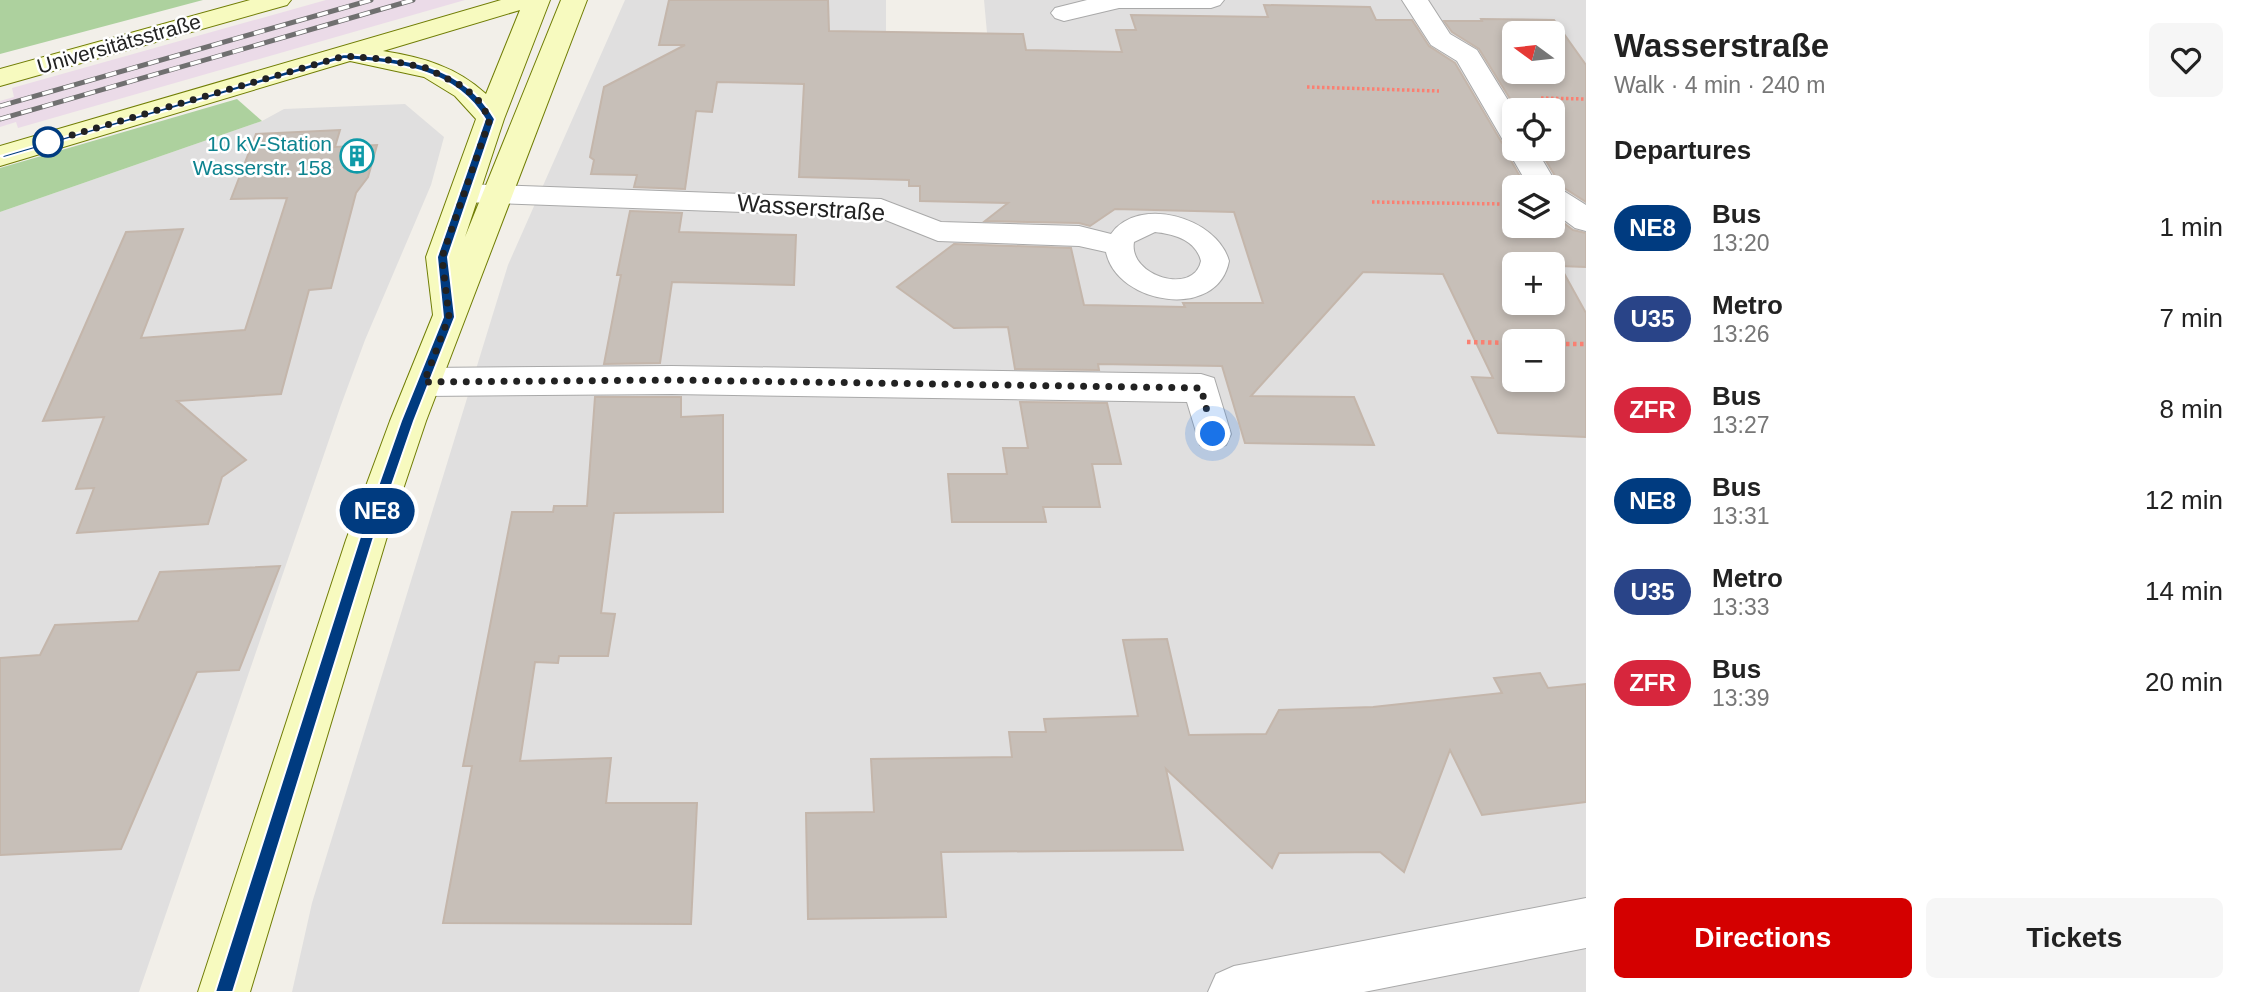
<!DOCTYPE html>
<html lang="en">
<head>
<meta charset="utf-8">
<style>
  body { margin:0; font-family:Helvetica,sans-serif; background:#f6f6f6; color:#222; height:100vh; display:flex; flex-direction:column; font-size:26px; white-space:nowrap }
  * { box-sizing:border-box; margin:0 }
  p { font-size:23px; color:#767676 }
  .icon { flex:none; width:38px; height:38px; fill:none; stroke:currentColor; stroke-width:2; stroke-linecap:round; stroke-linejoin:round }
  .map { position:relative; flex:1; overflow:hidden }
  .sheet { display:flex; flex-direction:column; background:#fff; width:665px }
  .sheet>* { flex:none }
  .badge { padding:0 14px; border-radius:23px; font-size:24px; line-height:46px }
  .needle { width:46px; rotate:285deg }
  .buttons { position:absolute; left:1502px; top:21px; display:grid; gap:14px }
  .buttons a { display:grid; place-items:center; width:63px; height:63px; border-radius:10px; background:#fff; box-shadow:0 4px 10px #0003; font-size:35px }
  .you { position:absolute; width:35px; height:35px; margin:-18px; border:5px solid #fff; border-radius:50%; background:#1a73e8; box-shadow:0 0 0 10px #1a73e833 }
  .map>.badge { position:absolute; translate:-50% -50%; box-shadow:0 0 0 4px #fff }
  h2 { padding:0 28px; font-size:26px; line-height:63px }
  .round { display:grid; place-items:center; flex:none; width:74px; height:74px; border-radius:10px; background:#f6f6f6 }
  .overview { display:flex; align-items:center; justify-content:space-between; height:119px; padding:0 28px }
  h1 { font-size:33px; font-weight:800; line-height:52px }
  .primary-button { display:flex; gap:14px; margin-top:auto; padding:14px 28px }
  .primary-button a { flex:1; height:80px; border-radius:10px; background:#d40000; color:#fff; font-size:28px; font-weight:800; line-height:80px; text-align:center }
  .primary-button a+a { background:#f6f6f6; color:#222 }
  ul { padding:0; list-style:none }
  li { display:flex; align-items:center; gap:21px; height:91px; padding:0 28px }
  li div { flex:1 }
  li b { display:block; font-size:26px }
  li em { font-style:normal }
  li .badge { min-width:77px; font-weight:700; text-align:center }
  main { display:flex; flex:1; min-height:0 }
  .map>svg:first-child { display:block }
  .residential { fill:#e0dfdf; fill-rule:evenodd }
  .industrial { fill:#ebdbe8 }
  .forest { fill:#add19e }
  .building { fill:#c7bfb8; stroke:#c4b6ab; stroke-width:2; fill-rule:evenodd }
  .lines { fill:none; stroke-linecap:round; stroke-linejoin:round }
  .lane-casing { stroke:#a9a9a9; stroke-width:2 }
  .street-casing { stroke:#a9a9a9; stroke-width:2 }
  .secondary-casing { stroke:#707d05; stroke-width:2 }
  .path-far1 { stroke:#fa8072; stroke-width:3.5; stroke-dasharray:2.5 2.5; stroke-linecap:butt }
  .path { stroke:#fa8072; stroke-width:4.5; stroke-dasharray:3.5 3.5; stroke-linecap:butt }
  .lane { fill:#fff; fill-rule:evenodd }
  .street { fill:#fff; fill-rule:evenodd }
  .secondary { fill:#f7fabf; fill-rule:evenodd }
  .rail-casing { stroke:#707070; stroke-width:5 }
  .rail { stroke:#fff; stroke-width:3.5; stroke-dasharray:11; stroke-linecap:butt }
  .line { fill:#003b80; stroke:#fff; stroke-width:2 }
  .walk { stroke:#222; stroke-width:7; stroke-dasharray:0 12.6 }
  .stop-dot { fill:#fff; stroke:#003b80; stroke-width:3.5 }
  .labels { text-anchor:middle; stroke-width:5; stroke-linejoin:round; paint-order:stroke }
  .far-street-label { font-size:21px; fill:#222; stroke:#fff }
  .far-culture-label { font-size:21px; fill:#0d838f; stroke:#fff; text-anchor:end }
  .street-label { font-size:24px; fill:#222; stroke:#fff }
</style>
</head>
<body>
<main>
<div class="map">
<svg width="1586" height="992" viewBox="0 0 1586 992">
  <rect width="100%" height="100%" fill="#f2efe9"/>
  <g class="residential">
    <path d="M625 0H886V31L987 33 984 0H1586V992H292L312 903 508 265ZM1514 33H1552V72H1514ZM1514 110H1552V149H1514ZM1514 187H1552V226H1514ZM1514 264H1552V303H1514ZM1514 341H1552V380H1514Z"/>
    <path d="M405 104 444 137 431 185 365 340 341 405 139 992H0V212L262 121 284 109Z"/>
  </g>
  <path class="industrial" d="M326 0H465L18 128 16 122 0 127V101L14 97 12 88Z"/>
  <g class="forest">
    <path d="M0 0H203L0 54Z"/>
    <path d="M237 99 262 121 0 212V168Z"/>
  </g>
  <g class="building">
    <path d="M669 0H828L829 31 1023 34 1026 50 1122 52 1116 30H1136L1131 15 1268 17 1264 5 1370 7 1376 20H1412L1429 46 1455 63 1502 143 1507 145 1505 150 1526 187H1514V226H1552V214L1573 230 1586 233V267L1560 266 1586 313V437L1498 433 1472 377 1493 378 1443 274 1363 272 1251 396 1354 397 1374 445 1245 443 1222 366 1098 364 1099 370 1015 369 1008 327 954 328 897 287 954 244 1071 248 1084 305 1185 307 1183 303H1263L1234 212 1115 209 1090 226 1079 223 985 221 1008 203 920 201V186H909V180L799 177 804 84 717 82 712 112 696 111 685 189 634 187 637 175 591 174 594 160 590 157 604 87 685 45H659ZM1514 264H1552V303H1514ZM1514 341H1552V380H1514Z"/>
    <path d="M1481 19 1554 20 1586 65V202L1561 186 1539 149H1552V110H1517L1479 49 1452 32 1444 21H1482ZM1514 33H1552V72H1514Z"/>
    <path d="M340 130 335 147 377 145 368 177 356 193 331 288 309 290 281 394 177 401 246 460 222 477 208 524 77 533 94 488 76 489 104 417 43 421 126 232 183 229 141 338 245 330 287 198 231 199 256 134Z"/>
    <path d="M630 211 682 213 679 232 796 235 794 285 672 282 660 363 604 364 621 275H617Z"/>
    <path d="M595 397H681V417L723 415V512L614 513 601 613 615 614 608 656H559L558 663 535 662 520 761 611 758 606 803H697L691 924 443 923 472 766H463L512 512H553L554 506H587Z"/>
    <path d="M1020 402 1107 403 1121 464H1092L1100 507H1043L1046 522H952L948 474H1007L1003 448H1028Z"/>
    <path d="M280 566 239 670 197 672 121 849 0 855V658L40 655 55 625 138 621 160 572Z"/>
    <path d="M1167 639 1189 735 1266 734 1279 710 1373 707 1502 693 1494 678 1540 673 1548 688 1586 684V802L1482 815 1450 750 1404 872 1380 852 1279 853 1272 868 1166 769 1183 850 941 852 946 917 808 919 806 813 874 812 871 759 1012 757 1009 732H1046L1044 719 1138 716 1123 640Z"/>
  </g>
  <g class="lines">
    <defs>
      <path id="lane" d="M464 184 881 199 941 222 1079 226 1111 234C1138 195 1217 217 1229 261 1218 321 1117 305 1106 252L1079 246 938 241 878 217 464 202 455 199 451 193 455 187ZM1155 232C1174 234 1196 240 1201 261 1194 296 1128 276 1134 242Z"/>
      <g id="street">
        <path d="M1087 0H1224L1220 5 1211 8H1119L1064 21 1055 18 1051 13 1055 8Z"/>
        <path d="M1402 0H1428L1450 34 1477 50 1514 110V149H1536L1559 188 1586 205V231L1575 228 1552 211V187H1529L1507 149 1511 143 1504 142 1457 61 1431 45Z"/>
        <path d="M672 366 1201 374 1214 378 1231 434 1226 445 1213 449 1200 445 1187 402 672 394 424 396 411 392 406 382 411 372 424 368Z"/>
        <path d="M1586 898V948L1364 992H1208L1216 974 1234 966Z"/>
      </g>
      <g id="secondary">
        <path d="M250 0H291L287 5 0 86V69Z"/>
        <path d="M501 0H550L504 119 465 237 561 0H587L426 421 386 540 250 992H198L346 540 390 421 433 315 426 257 476 119 455 96 424 77 350 61 0 166V146ZM520 10 486 94C457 67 422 57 383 51Z"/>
      </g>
    </defs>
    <use href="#lane" class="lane-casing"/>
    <use href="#street" class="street-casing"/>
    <use href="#secondary" class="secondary-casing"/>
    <g class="path-far1">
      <path d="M1307 87 1439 91"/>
      <path d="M1541 98 1586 99"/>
      <path d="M1372 202 1504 204"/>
    </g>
    <g class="path">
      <path d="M1467 342 1514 343"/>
      <path d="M1552 344H1586"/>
    </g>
    <use href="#lane" class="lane"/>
    <use href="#street" class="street"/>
    <use href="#secondary" class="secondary"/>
    <defs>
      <g id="rail">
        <path d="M0 106 371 0"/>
        <path d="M0 119 413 0"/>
      </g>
    </defs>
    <use href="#rail" class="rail-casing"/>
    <use href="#rail" class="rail"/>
  </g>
  <path class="line" d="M344 54C403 58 462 63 495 119L448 257 455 317 414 421 373 540 233 992H215L359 540 401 421 443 317 437 257 485 119C455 69 397 63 344 59L4 158 0 156Z"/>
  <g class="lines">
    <path class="walk" d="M48 142 344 56 383 59 426 68 464 87 479 101 490 119 442 257 449 317 424 382 672 380 1201 388 1213 434"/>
  </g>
  <defs>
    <symbol id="building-ring" viewBox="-11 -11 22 22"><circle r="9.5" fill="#fff" stroke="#0f9aa8" stroke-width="1.5"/><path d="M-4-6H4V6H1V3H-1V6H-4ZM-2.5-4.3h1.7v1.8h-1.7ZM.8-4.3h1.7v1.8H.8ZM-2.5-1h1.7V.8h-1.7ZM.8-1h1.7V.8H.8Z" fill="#0f9aa8"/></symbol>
  </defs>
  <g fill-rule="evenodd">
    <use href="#building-ring" x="338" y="137" width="38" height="38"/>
  </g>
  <circle class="stop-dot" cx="48" cy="142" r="14"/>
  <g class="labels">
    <g class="far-street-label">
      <text transform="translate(119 44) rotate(-16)" y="7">Universitätsstraße</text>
    </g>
    <g class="far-culture-label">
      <text x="332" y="151">10 kV-Station<tspan x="332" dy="24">Wasserstr. 158</tspan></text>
    </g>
    <g class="street-label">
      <text transform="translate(811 208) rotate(4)" y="8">Wasserstraße</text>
    </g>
  </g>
</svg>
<div class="buttons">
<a><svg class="needle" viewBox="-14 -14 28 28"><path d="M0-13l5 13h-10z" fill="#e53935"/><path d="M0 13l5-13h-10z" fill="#767676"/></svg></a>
<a><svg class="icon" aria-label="locate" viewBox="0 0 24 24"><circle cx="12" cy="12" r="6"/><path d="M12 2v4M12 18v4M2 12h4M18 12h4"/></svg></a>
<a><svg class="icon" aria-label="layers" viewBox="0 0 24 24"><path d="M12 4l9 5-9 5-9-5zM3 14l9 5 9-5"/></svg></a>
<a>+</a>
<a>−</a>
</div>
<div class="you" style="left:1213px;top:434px"></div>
<b class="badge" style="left:377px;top:511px;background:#003b80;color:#fff">NE8</b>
</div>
<section class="sheet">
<div class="overview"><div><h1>Wasserstraße</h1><p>Walk · 4 min · 240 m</p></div><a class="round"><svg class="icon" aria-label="heart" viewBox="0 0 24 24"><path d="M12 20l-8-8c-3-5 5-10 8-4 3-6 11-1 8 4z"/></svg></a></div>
<h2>Departures</h2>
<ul>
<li><span class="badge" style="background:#003b80;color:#fff">NE8</span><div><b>Bus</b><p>13:20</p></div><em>1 min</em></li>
<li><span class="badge" style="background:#294488;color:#fff">U35</span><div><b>Metro</b><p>13:26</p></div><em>7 min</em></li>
<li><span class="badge" style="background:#d7263d;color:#fff">ZFR</span><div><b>Bus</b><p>13:27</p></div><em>8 min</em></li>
<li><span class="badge" style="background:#003b80;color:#fff">NE8</span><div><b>Bus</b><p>13:31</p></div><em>12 min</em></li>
<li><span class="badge" style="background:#294488;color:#fff">U35</span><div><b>Metro</b><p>13:33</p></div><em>14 min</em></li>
<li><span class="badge" style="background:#d7263d;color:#fff">ZFR</span><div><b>Bus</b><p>13:39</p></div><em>20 min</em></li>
</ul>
<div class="primary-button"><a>Directions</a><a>Tickets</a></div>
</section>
</main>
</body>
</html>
